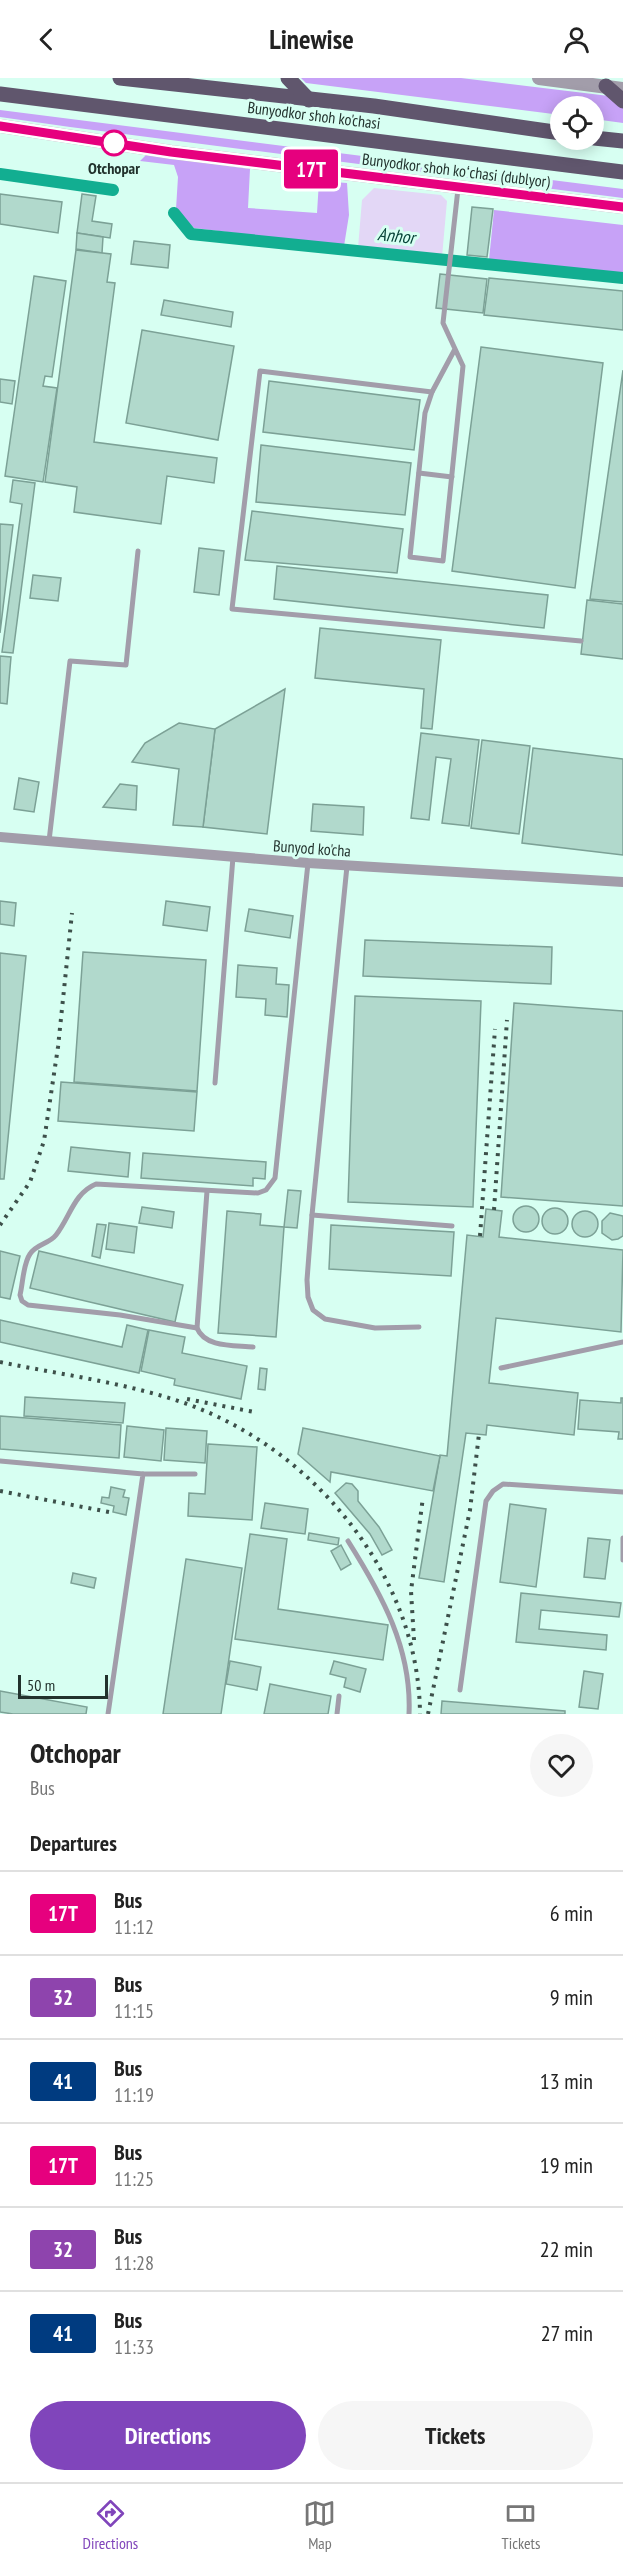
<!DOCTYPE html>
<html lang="en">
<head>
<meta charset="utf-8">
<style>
  body { margin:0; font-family:"PT Sans Narrow",sans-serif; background:#f6f6f6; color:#222; height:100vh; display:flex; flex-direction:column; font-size:22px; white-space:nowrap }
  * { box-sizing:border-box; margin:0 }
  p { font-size:20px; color:#767676 }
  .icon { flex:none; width:33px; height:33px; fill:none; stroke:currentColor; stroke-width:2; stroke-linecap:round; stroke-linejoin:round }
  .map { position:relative; height:1636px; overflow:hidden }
  .details { display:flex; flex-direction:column; background:#fff; flex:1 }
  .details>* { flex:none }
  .badge { padding:0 12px; border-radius:4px; font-size:21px; line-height:39px }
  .controls { position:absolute; left:550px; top:18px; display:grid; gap:12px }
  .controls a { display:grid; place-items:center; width:54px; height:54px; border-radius:50%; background:#fff; box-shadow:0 3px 15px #0003; font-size:30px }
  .scale { position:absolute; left:18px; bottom:15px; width:90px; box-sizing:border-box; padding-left:6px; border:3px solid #22322d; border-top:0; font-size:16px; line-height:21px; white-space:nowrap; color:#22322d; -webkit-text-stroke:4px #d7fff2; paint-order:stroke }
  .map>.badge { position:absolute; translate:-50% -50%; box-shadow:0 0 0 3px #fff }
  h2 { padding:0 30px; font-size:22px; line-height:54px }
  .round { display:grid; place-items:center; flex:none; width:63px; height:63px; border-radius:32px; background:#f6f6f6 }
  .headline { display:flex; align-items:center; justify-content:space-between; height:102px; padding:0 30px }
  h1 { font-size:28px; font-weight:600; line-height:45px }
  .button { display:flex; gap:12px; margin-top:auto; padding:12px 30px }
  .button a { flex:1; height:69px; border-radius:36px; background:#8045bb; color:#fff; font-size:24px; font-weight:600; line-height:69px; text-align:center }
  .button a+a { background:#f6f6f6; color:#222 }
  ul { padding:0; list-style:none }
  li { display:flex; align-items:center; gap:18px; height:84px; padding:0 30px; border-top:2px solid #e0e0e0 }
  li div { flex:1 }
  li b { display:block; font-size:22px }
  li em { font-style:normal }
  li .badge { min-width:66px; font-weight:700; text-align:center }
  header { display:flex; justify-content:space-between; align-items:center; height:78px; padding:0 30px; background:#fff; font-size:27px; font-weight:600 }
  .dock { display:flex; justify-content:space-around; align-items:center; height:84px; border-top:2px solid #e0e0e0; background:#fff; font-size:16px; color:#767676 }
  .dock a { display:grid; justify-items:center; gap:3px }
  .dock .active { color:#8045bb }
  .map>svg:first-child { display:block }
  .green { fill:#e3d7f6 }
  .forest { fill:#c7a2f7 }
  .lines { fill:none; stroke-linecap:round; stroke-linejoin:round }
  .canal { stroke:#12ae91; stroke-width:12 }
  .building { fill:#b1d9cc; stroke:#7ca196; stroke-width:1.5 }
  .service { stroke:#a29daa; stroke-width:5 }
  .minor { stroke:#a29daa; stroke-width:10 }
  .tertiary { stroke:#a29daa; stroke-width:14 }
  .primary { stroke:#60566d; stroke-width:15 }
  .rail { stroke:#3d504a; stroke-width:4; stroke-dasharray:3 6; stroke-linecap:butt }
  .line-casing { stroke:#fff; stroke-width:14 }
  .line { stroke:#e6007e; stroke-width:9 }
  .stop-dot { fill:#fff; stroke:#e6007e; stroke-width:3 }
  .labels { text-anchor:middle; stroke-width:6; stroke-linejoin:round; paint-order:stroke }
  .street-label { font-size:16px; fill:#22322d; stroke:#d7fff2 }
  .stop-label { font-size:16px; font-weight:bold; fill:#22322d; stroke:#d7fff2 }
  .water-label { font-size:18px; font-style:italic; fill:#084438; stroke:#d7fff2 }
</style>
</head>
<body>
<header><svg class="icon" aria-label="back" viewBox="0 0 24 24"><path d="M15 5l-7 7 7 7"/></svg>Linewise<svg class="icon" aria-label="person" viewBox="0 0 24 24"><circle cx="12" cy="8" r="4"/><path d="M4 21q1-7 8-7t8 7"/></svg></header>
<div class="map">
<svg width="623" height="1636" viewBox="0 0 623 1636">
  <rect width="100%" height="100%" fill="#d7fff2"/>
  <path class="green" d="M374 110 441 117 447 123 442 179 358 170 362 122Z"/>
  <g class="forest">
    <path d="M301 0H461L609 18 623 30V45L594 41V28H561V37L306 5Z"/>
    <path d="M0 32 623 111V120L70 49 0 39Z"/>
    <path d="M146 77 250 91 248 130 317 135 319 103 347 105 349 137 344 168 194 150 176 131 178 99 174 87 140 83Z"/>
    <path d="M494 132 623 147V198L489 182Z"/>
  </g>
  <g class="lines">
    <g class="canal">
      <path d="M0 96 113 112"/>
      <path d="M174 135 191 156 623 200"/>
    </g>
  </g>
  <g class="building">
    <path d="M0 116 62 124 58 155 0 146Z"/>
    <path d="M82 116 96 118 92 143 112 146 110 160 77 155Z"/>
    <path d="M472 129 493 131 487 179 467 177Z"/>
    <path d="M77 155 103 159 102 175 76 171Z"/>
    <path d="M134 163 170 167 168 190 131 186Z"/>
    <path d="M76 172 111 176 107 204 115 205 94 364 217 380 214 405 167 398 161 446 74 434 77 409 45 404Z"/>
    <path d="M440 196 487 201 483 235 436 230Z"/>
    <path d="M34 198 66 203 52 299 45 298 43 308 57 310 43 404 5 398Z"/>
    <path d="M489 200 623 213V252L484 237Z"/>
    <path d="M164 222 233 234 231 249 161 237Z"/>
    <path d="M142 252 234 268 218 362 126 345Z"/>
    <path d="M481 269 603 285 575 510 452 493Z"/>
    <path d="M623 292V524L590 521Z"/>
    <path d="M0 301 15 303 12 326 0 324Z"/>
    <path d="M269 303 420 322 414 372 263 354Z"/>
    <path d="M261 367 411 385 405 437 256 424Z"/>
    <path d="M13 402 35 405 13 575 2 574 22 426 10 424Z"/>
    <path d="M252 433 403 451 397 495 245 482Z"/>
    <path d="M0 446 13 447 0 555Z"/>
    <path d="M199 470 224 473 219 517 194 514Z"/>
    <path d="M277 488 548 517 544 550 274 521Z"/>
    <path d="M33 497 61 500 58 523 30 520Z"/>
    <path d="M587 522 623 526V581L581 576Z"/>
    <path d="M320 550 441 562 432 651 421 650 424 611 315 600Z"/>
    <path d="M0 578 11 579 7 626 0 625Z"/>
    <path d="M285 611 267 756 203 749 215 651Z"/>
    <path d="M179 645 215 651 203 749 173 747 179 691 132 684 145 665Z"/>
    <path d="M421 655 479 662 469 748 442 745 451 681 436 679 429 742 411 740Z"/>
    <path d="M482 662 530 668 519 756 471 750Z"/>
    <path d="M533 670 623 681V777L522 765Z"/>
    <path d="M19 700 39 704 34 734 14 731Z"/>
    <path d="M120 706 137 708 136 732 103 729Z"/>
    <path d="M313 726 364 729 363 757 311 753Z"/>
    <path d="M0 823 16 825 14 848 0 846Z"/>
    <path d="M166 823 210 829 207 853 163 847Z"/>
    <path d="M249 831 293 838 290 860 245 853Z"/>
    <path d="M365 862 552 869 551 906 363 898Z"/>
    <path d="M83 874 206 882 197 1013 74 1004Z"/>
    <path d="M0 875 26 878 4 1101H0Z"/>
    <path d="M238 887 277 890 276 906 289 907 287 939 265 937 266 921 236 919Z"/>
    <path d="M355 918 481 923 473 1129 348 1124Z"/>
    <path d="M514 925 623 933V1128L501 1119Z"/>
    <path d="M61 1004 197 1014 194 1053 58 1043Z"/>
    <path d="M71 1069 130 1075 128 1099 68 1093Z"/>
    <path d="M143 1075 266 1084 265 1101 253 1100V1108L141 1100Z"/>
    <path d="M288 1112 301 1113 297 1150 284 1149Z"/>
    <circle cx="526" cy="1141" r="13"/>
    <path d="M142 1129 174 1134 172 1150 139 1145Z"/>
    <circle cx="555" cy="1143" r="13"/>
    <path d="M486 1131 502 1133 499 1159 623 1172 621 1254 496 1240 489 1305 578 1315 574 1357 487 1347 486 1357 466 1355 444 1504 419 1500 440 1377 447 1378 467 1157 483 1159Z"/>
    <circle cx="585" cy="1146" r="13"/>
    <path d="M227 1133 261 1136 260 1147 284 1149 276 1259 218 1255Z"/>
    <path d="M610 1135 623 1138V1158L618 1161 612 1162 602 1155V1143Z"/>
    <path d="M109 1145 137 1149 134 1175 106 1171Z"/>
    <path d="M97 1146 106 1147 100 1180 92 1178Z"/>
    <path d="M331 1147 454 1154 451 1198 329 1191Z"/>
    <path d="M0 1173 20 1178 10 1221 0 1219Z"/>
    <path d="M39 1173 183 1207 175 1244 30 1210Z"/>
    <path d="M0 1242 122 1269 127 1247 148 1252 139 1295 0 1264Z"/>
    <path d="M149 1252 185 1259 182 1275 247 1288 241 1321 174 1307 175 1301 141 1293Z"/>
    <path d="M260 1290 267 1291 265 1312 258 1311Z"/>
    <path d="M25 1319 125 1325 123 1345 24 1338Z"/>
    <path d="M621 1320H623V1361H618L619 1354 578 1351 580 1322 621 1325Z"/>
    <path d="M0 1338 121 1347 119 1380 0 1371Z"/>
    <path d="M127 1348 164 1352 161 1383 124 1379Z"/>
    <path d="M166 1350 207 1353 205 1385 164 1382Z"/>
    <path d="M303 1350 440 1378 433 1413 331 1394 330 1404 298 1376Z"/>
    <path d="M208 1366 257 1369 252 1442 188 1438 189 1415 205 1416Z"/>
    <path d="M346 1405 352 1406 358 1413V1423L379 1449 392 1472 382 1477 370 1456 335 1415Z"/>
    <path d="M111 1409 125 1412 123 1419 129 1420 126 1437 113 1434 114 1428 101 1425 102 1419 109 1420Z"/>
    <path d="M265 1425 308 1431 305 1456 261 1450Z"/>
    <path d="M510 1426 546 1431 536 1509 500 1504Z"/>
    <path d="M309 1455 339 1460 338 1467 308 1462Z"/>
    <path d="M250 1456 287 1461 278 1531 388 1547 383 1582 235 1561Z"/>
    <path d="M588 1460 610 1462 605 1501 584 1499Z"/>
    <path d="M341 1467 351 1486 341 1492 331 1473Z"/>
    <path d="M186 1481 242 1490 221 1636H163Z"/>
    <path d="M73 1495 96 1500 94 1510 71 1505Z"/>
    <path d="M521 1515 621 1525 619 1539 541 1532 539 1551 607 1557 606 1572 516 1564Z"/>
    <path d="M230 1583 261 1589 257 1612 226 1606Z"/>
    <path d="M334 1583 366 1591 360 1614 344 1609 346 1600 330 1596Z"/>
    <path d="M584 1593 603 1596 598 1631 579 1629Z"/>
    <path d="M270 1606 331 1618 328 1636H264Z"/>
    <path d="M0 1613 87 1629 86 1636H13L0 1634Z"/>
    <path d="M442 1623 565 1633V1636H441Z"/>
  </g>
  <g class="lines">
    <g class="service">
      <path d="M455 271 432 314 425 335 410 479 443 483 463 288 443 245 458 111"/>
      <path d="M432 314 260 293 232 531 581 563"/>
      <path d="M419 395 452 399"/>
      <path d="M49 763 70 583 126 587 138 473"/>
      <path d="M347 788 312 1137 307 1202 308 1219 313 1232 325 1241 375 1250 419 1249"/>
      <path d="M215 1005 233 779"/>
      <path d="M207 1113 197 1250C205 1270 235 1267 253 1269"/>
      <path d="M312 1137 452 1148"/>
      <path d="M197 1250 120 1237 28 1227 22 1223 20 1217C23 1205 23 1186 30 1176 36 1166 49 1166 56 1157 70 1139 74 1115 96 1106L258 1115 266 1112 275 1100 308 785"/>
      <path d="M501 1290 623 1264"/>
      <path d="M0 1383 143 1396 108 1636"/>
      <path d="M143 1396H195"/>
      <path d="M623 1460V1482"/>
      <path d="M348 1463C382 1517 412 1571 409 1636"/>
      <path d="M460 1612 486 1423 493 1413 503 1406 623 1414"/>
      <path d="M337 1636 339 1618"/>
    </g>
    <path class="minor" d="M0 759 308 785 623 804"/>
    <g class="tertiary">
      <path d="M539 0 623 11"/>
      <path d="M0 48 171 74 623 129"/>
    </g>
    <g class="primary">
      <path d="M120 0 374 28 561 55"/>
      <path d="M288 0 309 22"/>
      <path d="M606 8 623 23"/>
      <path d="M0 16 623 94"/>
      <path d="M594 60 623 63"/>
    </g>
    <g class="rail">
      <path d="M494 1132 507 942"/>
      <path d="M0 1147 30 1104 44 1063 58 969 72 835"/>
      <path d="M480 1158 495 951"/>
      <path d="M0 1284C63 1297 129 1305 190 1327 316 1374 419 1499 420 1636"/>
      <path d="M187 1321 254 1334"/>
      <path d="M0 1413 114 1435"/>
      <path d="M414 1562 411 1513 423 1419"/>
      <path d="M428 1636 470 1432 479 1356"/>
    </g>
  </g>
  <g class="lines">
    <defs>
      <path id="line" d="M0 48 171 74 623 129"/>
    </defs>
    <use href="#line" class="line-casing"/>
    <use href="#line" class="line"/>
  </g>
  <circle class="stop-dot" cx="114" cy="65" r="12"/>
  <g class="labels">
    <g class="street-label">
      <text transform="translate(314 37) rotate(7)" y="6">Bunyodkor shoh ko'chasi</text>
      <text transform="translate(456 92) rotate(7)" y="6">Bunyodkor shoh koʻchasi (dublyor)</text>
      <text transform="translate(312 770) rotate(4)" y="6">Bunyod ko'cha</text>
    </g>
    <g class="stop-label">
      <text x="114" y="96">Otchopar</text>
    </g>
    <g class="water-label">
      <text transform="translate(396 158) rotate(6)" y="6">Anhor</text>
    </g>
  </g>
</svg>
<div class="controls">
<a><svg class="icon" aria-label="locate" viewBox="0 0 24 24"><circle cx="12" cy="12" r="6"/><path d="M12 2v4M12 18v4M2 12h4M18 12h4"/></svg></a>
</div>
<div class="scale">50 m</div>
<b class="badge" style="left:311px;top:91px;background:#e6007e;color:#fff">17T</b>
</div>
<section class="details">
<div class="headline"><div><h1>Otchopar</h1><p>Bus</p></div><a class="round"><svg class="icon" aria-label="heart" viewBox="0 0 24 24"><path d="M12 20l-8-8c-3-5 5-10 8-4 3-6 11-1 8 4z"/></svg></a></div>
<h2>Departures</h2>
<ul>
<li><span class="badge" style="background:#e6007e;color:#fff">17T</span><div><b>Bus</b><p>11:12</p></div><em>6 min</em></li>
<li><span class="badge" style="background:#8e44ad;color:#fff">32</span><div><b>Bus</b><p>11:15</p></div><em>9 min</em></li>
<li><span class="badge" style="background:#003b80;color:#fff">41</span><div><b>Bus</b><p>11:19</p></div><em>13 min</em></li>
<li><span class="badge" style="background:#e6007e;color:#fff">17T</span><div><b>Bus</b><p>11:25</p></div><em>19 min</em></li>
<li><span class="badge" style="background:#8e44ad;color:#fff">32</span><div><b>Bus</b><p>11:28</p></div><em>22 min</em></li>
<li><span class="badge" style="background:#003b80;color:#fff">41</span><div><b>Bus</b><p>11:33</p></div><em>27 min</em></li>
</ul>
<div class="button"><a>Directions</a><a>Tickets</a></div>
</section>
<nav class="dock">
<a class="active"><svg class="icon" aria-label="directions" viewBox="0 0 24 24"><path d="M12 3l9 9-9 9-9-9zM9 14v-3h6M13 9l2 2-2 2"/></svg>Directions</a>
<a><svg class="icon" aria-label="map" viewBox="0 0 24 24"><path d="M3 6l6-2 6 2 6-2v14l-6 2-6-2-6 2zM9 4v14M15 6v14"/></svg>Map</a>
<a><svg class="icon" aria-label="tickets" viewBox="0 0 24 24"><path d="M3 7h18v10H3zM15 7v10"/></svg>Tickets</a>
</nav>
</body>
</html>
